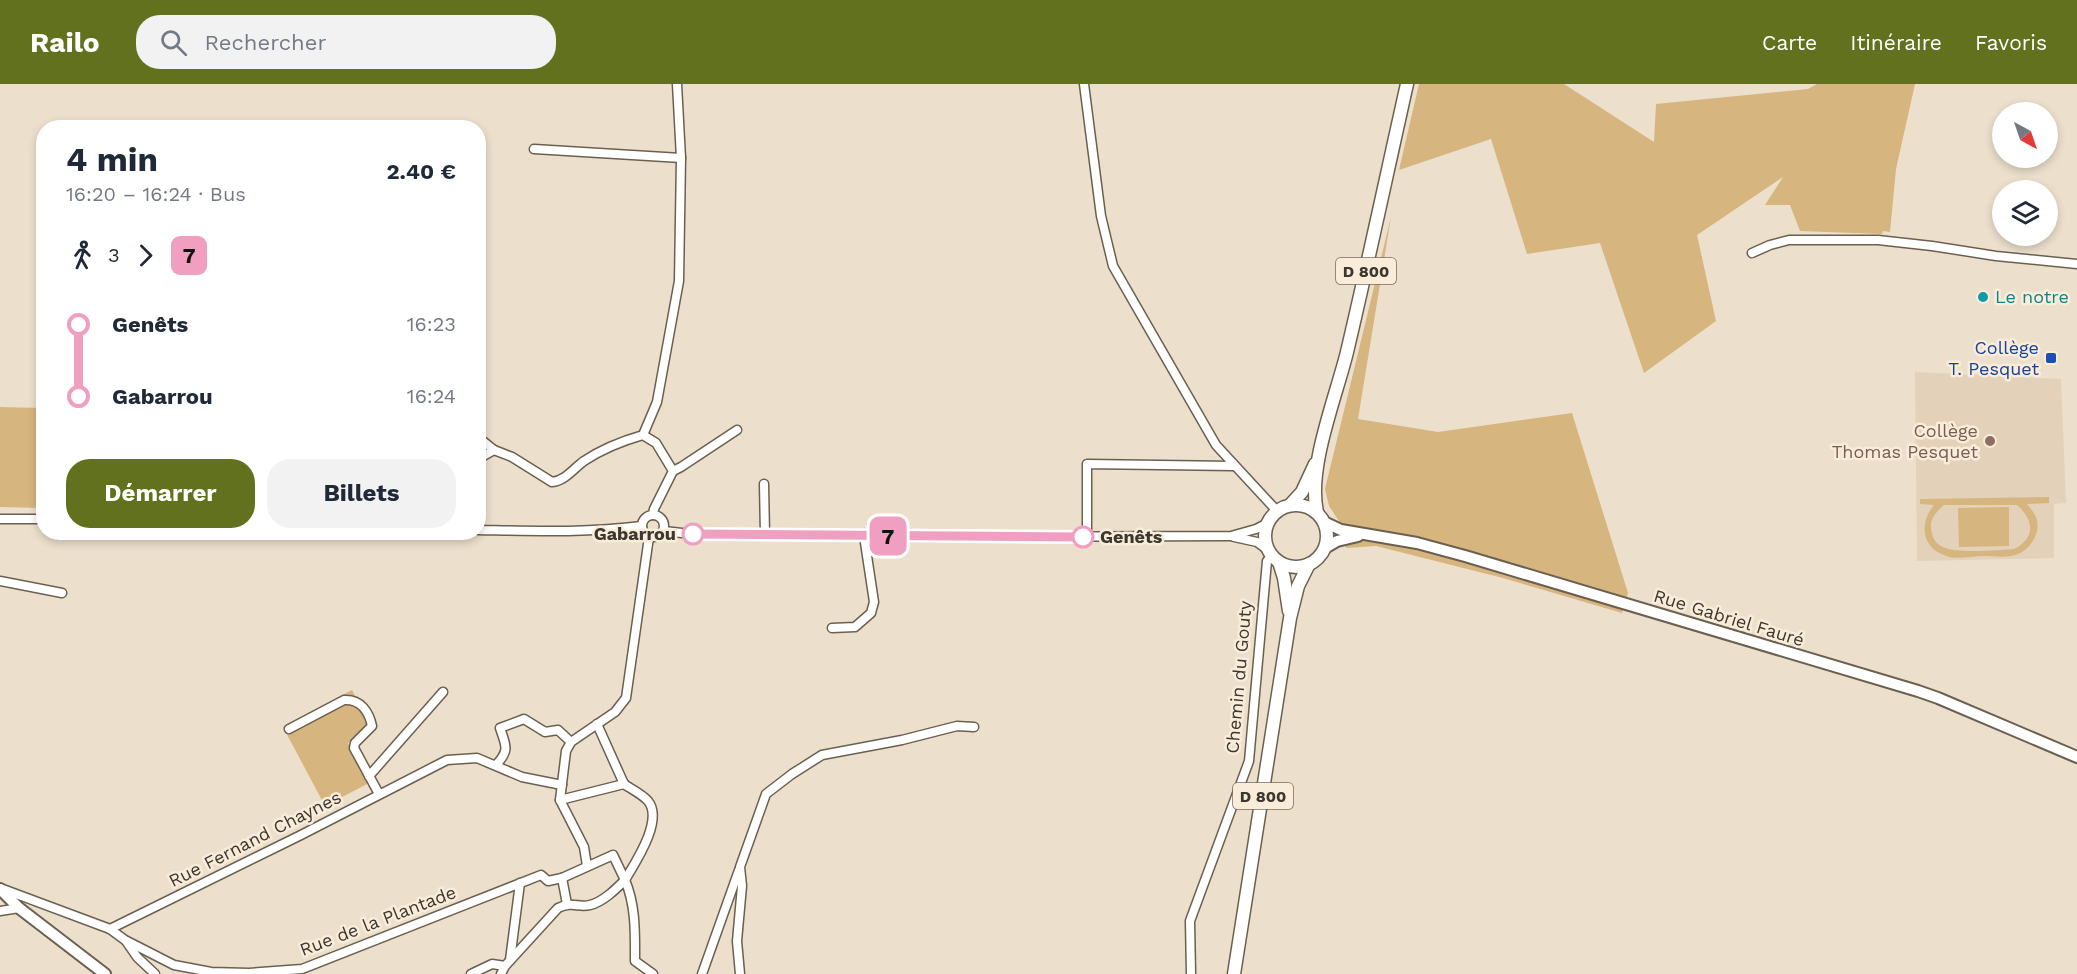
<!DOCTYPE html>
<html lang="fr">
<head>
<meta charset="utf-8">
<style>
  body { margin:0; font-family:"Work Sans",sans-serif; background:#f2f2f3; color:#1f2937; height:100vh; display:flex; flex-direction:column; font-size:22px; white-space:nowrap }
  * { box-sizing:border-box; margin:0 }
  p { font-size:20px; color:#747a83 }
  .icon { flex:none; width:33px; height:33px; fill:none; stroke:currentColor; stroke-width:2; stroke-linecap:round; stroke-linejoin:round }
  .map { position:relative; flex:1; overflow:hidden }
  .sheet { position:absolute; left:36px; top:36px; width:450px; height:420px; display:flex; flex-direction:column; background:#fff; border-radius:24px; box-shadow:0 3px 9px #0003 }
  .sheet>* { flex:none }
  .badge { padding:0 12px; border-radius:9px; font-size:21px; line-height:39px }
  .needle { width:39px; rotate:140deg }
  .buttons { position:absolute; left:1992px; top:18px; display:grid; gap:12px }
  .buttons a { display:grid; place-items:center; width:66px; height:66px; border-radius:50%; background:#fff; box-shadow:0 3px 9px #0003; font-size:30px }
  .map>.badge { position:absolute; translate:-50% -50%; box-shadow:0 0 0 3px #fff }
  .legs { display:flex; align-items:center; gap:9px; height:66px; padding:0 30px; font-size:20px }
  .legs p { margin-inline-start:auto }
  .head { display:flex; align-items:center; justify-content:space-between; height:102px; padding:0 30px }
  h1 { font-size:33px; font-weight:700; line-height:45px }
  .primary-button { display:flex; gap:12px; margin-top:auto; padding:12px 30px }
  .primary-button a { flex:1; height:69px; border-radius:24px; background:#61711d; color:#fff; font-size:24px; font-weight:700; line-height:69px; text-align:center }
  .primary-button a+a { background:#f2f2f3; color:#1f2937 }
  ul { padding:0 30px; list-style:none }
  li { display:flex; align-items:center; gap:21px; height:72px; font-size:22px }
  li i { display:grid; place-items:center; width:9px; height:100%; margin:0 8px; background:currentColor }
  li i::after { content:''; width:15px; height:15px; margin:-8px; border:4px solid; border-radius:50%; background:#fff }
  li p { margin-inline-start:auto }
  li:first-child i { background:linear-gradient(#0000 50%,currentColor 0) }
  li:last-child i { background:linear-gradient(currentColor 50%,#0000 0) }
  header { display:flex; align-items:center; gap:36px; box-sizing:border-box; height:84px; padding:0 30px; background:#61711d; color:#fff }
  header strong { font-size:28px }
  nav { display:flex; gap:33px; margin-inline-start:auto; font-size:21px }
  .search { width:420px; height:54px; background:#f2f2f3; display:flex; align-items:center; gap:15px; box-sizing:border-box; padding:0 21px; border-radius:24px; color:#747a83; font-size:22px }
  .map>svg:first-child { display:block }
  .built { fill:#e3d2b9 }
  .green { fill:#d7b57e; fill-rule:evenodd }
  .lines { fill:none; stroke-linecap:round; stroke-linejoin:round }
  .minor-casing { stroke:#6b604f; stroke-width:11 }
  .tertiary-casing { stroke:#6b604f; stroke-width:14 }
  .primary-casing { stroke:#6b604f; stroke-width:15 }
  .minor { stroke:#fff; stroke-width:8 }
  .tertiary { stroke:#fff; stroke-width:10 }
  .primary { stroke:#fff; stroke-width:12 }
  .line-1-casing { stroke:#fff; stroke-width:14 }
  .line-1 { stroke:#f19fc1; stroke-width:9 }
  .culture-dot { fill:#0f9aa8; stroke:#f9ecd9; stroke-width:2 }
  .transit-dot { fill:#1a4fb4; stroke:#f9ecd9; stroke-width:2 }
  .education-dot { fill:#8d6e63; stroke:#f9ecd9; stroke-width:2 }
  .stop-1-dot { fill:#fff; stroke:#f19fc1; stroke-width:3 }
  .labels { text-anchor:middle; stroke-width:5; stroke-linejoin:round; paint-order:stroke }
  .shield { fill:#f9ecd9; stroke:#756d62; stroke-width:1.5 }
  .shield-label { font-size:16px; font-weight:bold; fill:#3c372f }
  .culture-label { font-size:18px; fill:#0d838f; stroke:#f9ecd9; text-anchor:start }
  .transit-label { font-size:18px; fill:#164399; stroke:#f9ecd9; text-anchor:end }
  .education-label { font-size:18px; fill:#785e54; stroke:#f9ecd9; text-anchor:end }
  .stop-label { font-size:18px; font-weight:bold; fill:#3c372f; stroke:#f9ecd9; text-anchor:end }
  .street-label { font-size:18px; fill:#3c372f; stroke:#f9ecd9 }
</style>
</head>
<body>
<header>
<strong>Railo</strong>
<div class="search"><svg class="icon" aria-label="search" viewBox="0 0 24 24"><circle cx="10" cy="10" r="6"/><path d="M15 15l6 6"/></svg>Rechercher</div>
<nav><a>Carte</a><a>Itinéraire</a><a>Favoris</a></nav>
</header>
<div class="map">
<svg width="2077" height="890" viewBox="0 0 2077 890">
  <rect width="100%" height="100%" fill="#ecdfcc"/>
  <path class="built" d="M1915 288 2061 295 2066 419 2054 420V474L1917 477Z"/>
  <g class="green">
    <path d="M1419 0H1564L1654 58 1656 20 1808 5 1817 0H1915L1896 85 1890 148 1883 147 1882 150 1800 147 1790 121H1765L1783 93 1697 151 1716 237 1644 289 1600 159 1527 170 1491 55 1399 86Z"/>
    <path d="M1391 133 1358 335 1438 348 1572 329 1628 509 1622 529 1503 494 1376 462 1346 464 1339 437 1329 422 1325 405Z"/>
    <path d="M0 323 43 324V424L0 423Z"/>
    <path d="M2049 413V419L2027 420C2029 423 2033 427 2035 431 2043 446 2031 467 2015 471 2006 474 1993 472 1983 472 1972 472 1956 476 1946 472 1921 464 1919 439 1934 421L1920 420V415ZM1944 421H2017C2034 436 2036 454 2014 465 1997 466 1958 470 1943 463 1937 461 1933 455 1932 449 1928 437 1935 429 1944 421Z"/>
    <path d="M2009 423V462L1959 463 1958 424Z"/>
    <path d="M352 606 370 640 348 659 369 699 325 722 283 643Z"/>
  </g>
  <g class="lines">
    <defs>
      <g id="minor">
        <path d="M1084 0 1101 132 1113 182 1216 361 1277 427"/>
        <path d="M534 65 681 74"/>
        <path d="M1752 169 1770 161 1789 156H1878L1932 162 1996 172 2077 180"/>
        <path d="M643 351 657 318 679 197 681 74 677 0"/>
        <path d="M478 353 494 366"/>
        <path d="M478 375 494 366 512 373 552 398C565 397 574 384 584 377 602 365 622 357 643 351L656 359 673 387 654 425 653 431"/>
        <path d="M673 387 681 383 737 346"/>
        <path d="M764 400 765 451"/>
        <circle cx="653" cy="442" r="11"/>
        <path d="M0 435H44"/>
        <path d="M478 446C533 447 587 449 642 442"/>
        <path d="M664 447 691 450 935 453 1231 452 1256 445 1268 439"/>
        <path d="M1087 453V380L1233 382"/>
        <path d="M1234 453 1257 458 1268 466"/>
        <path d="M0 497 62 509"/>
        <path d="M832 544 855 543 871 529 874 518 864 452"/>
        <path d="M597 640 624 700"/>
        <path d="M289 645 344 616C361 615 369 628 372 642L355 659 354 664 379 710"/>
        <path d="M496 681C510 666 506 662 500 644L524 635 545 648 558 646 571 658"/>
        <path d="M369 692 443 608"/>
        <path d="M624 700C631 705 642 710 648 717 664 736 635 779 625 796"/>
        <path d="M560 716 624 700"/>
        <path d="M587 782 584 763 560 716 566 667 571 658 615 628 626 614 649 453"/>
        <path d="M562 794 567 820"/>
        <path d="M0 804 110 845 299 752 447 676 477 674 522 693 562 701"/>
        <path d="M0 827 19 824"/>
        <path d="M110 845 125 856 174 881 211 888 249 889 302 885 541 791 548 797 562 794 613 771 625 796"/>
        <path d="M126 857 137 873 155 890"/>
        <path d="M510 876 520 799"/>
        <path d="M471 890 492 880 505 882"/>
        <path d="M501 890 505 882 558 824C573 817 578 824 590 821 603 818 616 805 625 796 636 822 635 849 635 877L653 890"/>
        <path d="M702 890 739 786"/>
        <path d="M740 890 737 857 742 802 740 783 766 710 792 690 822 671 902 656 957 642 974 643"/>
        <path d="M1191 890 1190 837 1249 677 1267 477 1272 472"/>
      </g>
      <g id="tertiary">
        <path d="M1324 438 1341 446 1417 459 1465 472 1918 607 1938 614 2077 673"/>
        <path d="M1325 464 1337 457 1358 452"/>
        <path d="M0 805 19 824 105 890"/>
      </g>
      <g id="primary">
        <circle cx="1296" cy="452" r="31"/>
        <path d="M1290 421 1302 408 1315 380"/>
        <path d="M1317 428C1307 384 1336 313 1347 268 1368 179 1387 89 1407 0"/>
        <path d="M1279 478 1284 494 1289 527"/>
        <path d="M1234 890 1290 534 1298 502 1309 480"/>
      </g>
    </defs>
    <use href="#minor" class="minor-casing"/>
    <use href="#tertiary" class="tertiary-casing"/>
    <use href="#primary" class="primary-casing"/>
    <use href="#minor" class="minor"/>
    <use href="#tertiary" class="tertiary"/>
    <use href="#primary" class="primary"/>
  </g>
  <g class="lines">
    <defs>
      <path id="line-1" d="M693 450 1083 453"/>
    </defs>
    <use href="#line-1" class="line-1-casing"/>
    <use href="#line-1" class="line-1"/>
  </g>
  <circle class="culture-dot" cx="1983" cy="213" r="6"/>
  <rect class="transit-dot" x="2045" y="268" width="12" height="12" rx="3"/>
  <circle class="education-dot" cx="1990" cy="357" r="6"/>
  <g class="stop-1-dot">
    <circle cx="693" cy="450" r="10"/>
    <circle cx="1083" cy="453" r="10"/>
  </g>
  <g class="labels">
    <g class="shield">
      <rect x="1336" y="174" width="60" height="26" rx="4.5"/>
      <rect x="1233" y="699" width="60" height="26" rx="4.5"/>
    </g>
    <g class="shield-label">
      <text x="1366" y="193">D 800</text>
      <text x="1263" y="718">D 800</text>
    </g>
    <g class="culture-label">
      <text x="1995" y="219">Le notre</text>
    </g>
    <g class="transit-label">
      <text x="2039" y="270">Collège<tspan x="2039" dy="21">T. Pesquet</tspan></text>
    </g>
    <g class="education-label">
      <text x="1978" y="353">Collège<tspan x="1978" dy="21">Thomas Pesquet</tspan></text>
    </g>
    <g class="stop-label">
      <text x="676" y="456">Gabarrou</text>
      <text x="1100" y="459" text-anchor="start">Genêts</text>
    </g>
    <g class="street-label">
      <text transform="translate(1729 534) rotate(17)" y="6">Rue Gabriel Fauré</text>
      <text transform="translate(1239 593) rotate(-85)" y="6">Chemin du Gouty</text>
      <text transform="translate(255 755) rotate(-27)" y="6">Rue Fernand Chaynes</text>
      <text transform="translate(378 837) rotate(-21)" y="6">Rue de la Plantade</text>
    </g>
  </g>
</svg>
<div class="buttons">
<a><svg class="needle" viewBox="-14 -14 28 28"><path d="M0-13l5 13h-10z" fill="#e53935"/><path d="M0 13l5-13h-10z" fill="#747a83"/></svg></a>
<a><svg class="icon" aria-label="layers" viewBox="0 0 24 24"><path d="M12 4l9 5-9 5-9-5zM3 14l9 5 9-5"/></svg></a>
</div>
<b class="badge" style="left:888px;top:452px;background:#f19fc1;color:#111">7</b>
<section class="sheet">
<div class="head"><div><h1>4 min</h1><p>16:20 – 16:24 · Bus</p></div><b>2.40 €</b></div>
<div class="legs"><svg class="icon" aria-label="walk" viewBox="0 0 24 24"><circle cx="13" cy="4" r="2"/><path d="M13 8l-2 6 4 7M11 14l-3 7M7 12l3-4h3l4 4"/></svg>3<svg class="icon" aria-label="forward" viewBox="0 0 24 24"><path d="M9 5l7 7-7 7"/></svg><b class="badge" style="background:#f19fc1;color:#111">7</b></div>
<ul>
<li><i style="color:#f19fc1"></i><b>Genêts</b><p>16:23</p></li>
<li><i style="color:#f19fc1"></i><b>Gabarrou</b><p>16:24</p></li>
</ul>
<div class="primary-button"><a>Démarrer</a><a>Billets</a></div>
</section>
</div>
</body>
</html>
